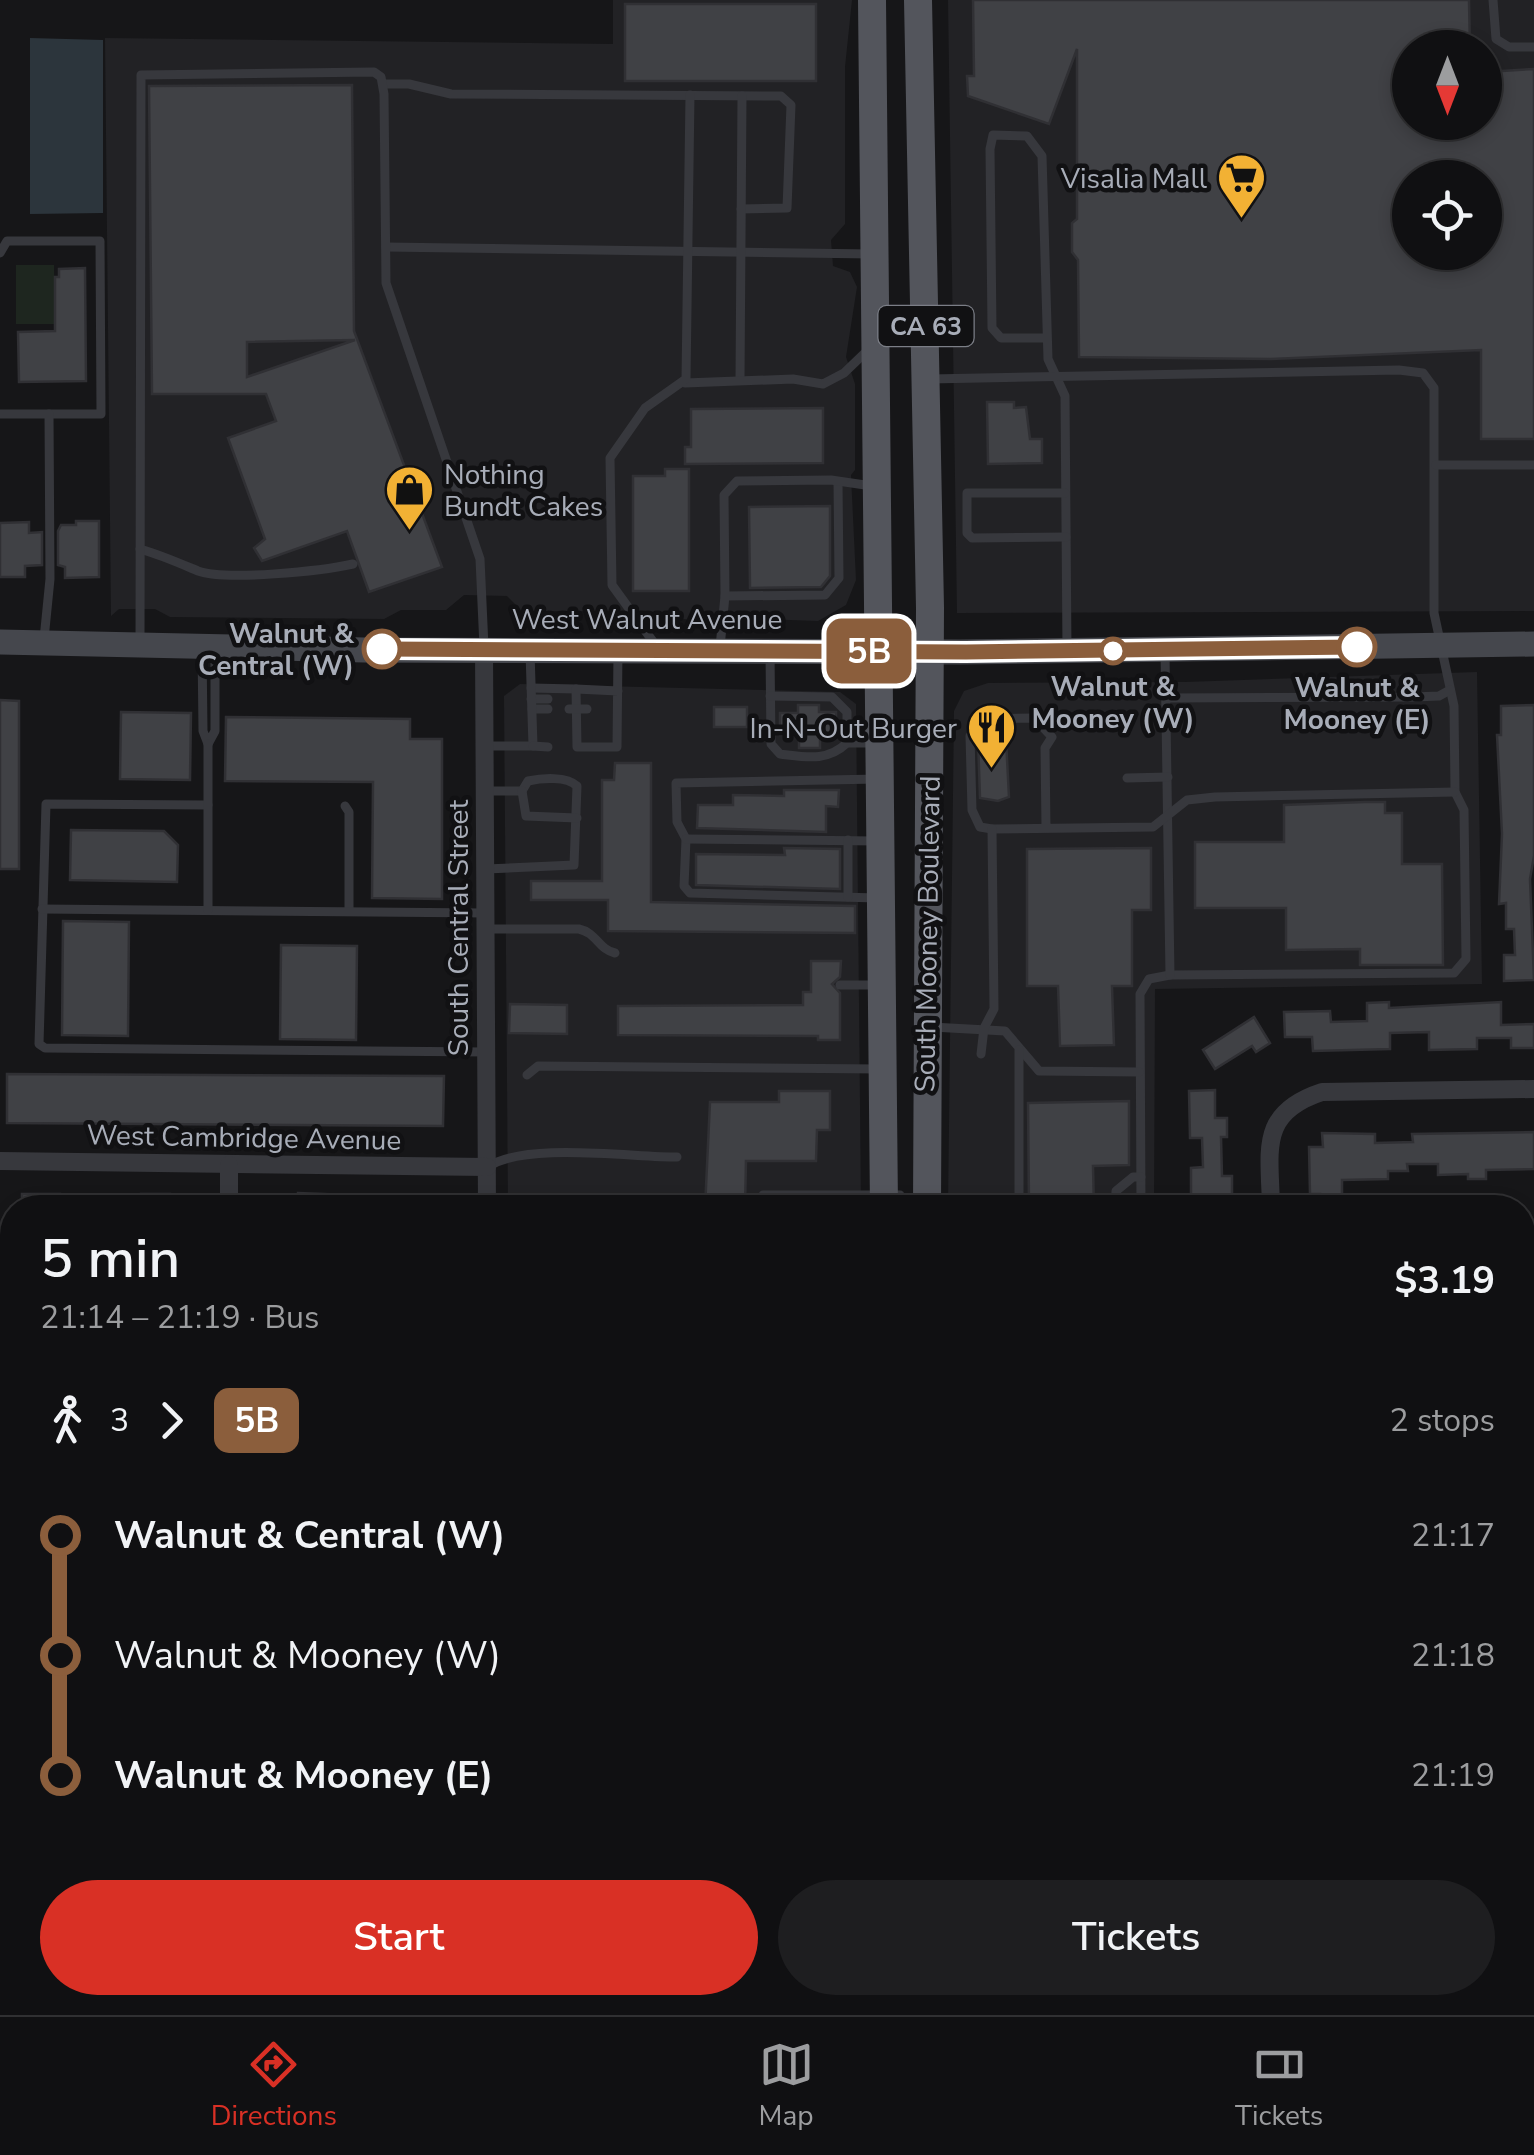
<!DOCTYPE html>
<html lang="en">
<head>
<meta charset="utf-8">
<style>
  body { margin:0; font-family:"Nunito Sans",sans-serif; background:#1e1e20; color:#f1f3f6; height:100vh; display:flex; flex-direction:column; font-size:38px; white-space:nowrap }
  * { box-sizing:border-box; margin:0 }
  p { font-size:32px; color:#9c9d9f }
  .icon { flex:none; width:55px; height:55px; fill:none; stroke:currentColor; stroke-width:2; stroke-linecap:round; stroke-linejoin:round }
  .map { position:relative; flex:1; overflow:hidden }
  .drawer { position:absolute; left:0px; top:1195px; width:1535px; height:820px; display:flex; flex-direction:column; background:#101012; border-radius:40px 40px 0 0; box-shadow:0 5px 15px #0003,0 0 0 2px #303032 }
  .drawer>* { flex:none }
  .badge { padding:0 20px; border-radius:15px; font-size:35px; line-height:65px }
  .needle { width:65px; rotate:180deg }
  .buttons { position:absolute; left:1392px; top:30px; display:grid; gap:20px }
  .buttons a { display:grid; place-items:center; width:110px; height:110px; border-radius:50%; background:#101012; box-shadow:0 5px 15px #0003,0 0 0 2px #303032; font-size:50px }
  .map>.badge { position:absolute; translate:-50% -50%; box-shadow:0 0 0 5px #fff }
  .legs { display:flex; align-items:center; gap:15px; height:110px; padding:0 40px; font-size:32px }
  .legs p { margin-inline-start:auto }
  .head { display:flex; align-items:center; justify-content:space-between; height:170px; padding:0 40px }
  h1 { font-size:55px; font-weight:600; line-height:75px }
  .button { display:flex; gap:20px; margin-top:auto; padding:20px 40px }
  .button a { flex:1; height:115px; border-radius:60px; background:#d93025; color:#fff; font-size:40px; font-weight:600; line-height:115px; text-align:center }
  .button a+a { background:#1e1e20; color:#f1f3f6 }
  ul { padding:0 40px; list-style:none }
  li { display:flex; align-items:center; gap:35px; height:120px; font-size:38px }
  li i { display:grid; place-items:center; width:15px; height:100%; margin:0 12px; background:currentColor }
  li i::after { content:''; width:25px; height:25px; margin:-12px; border:8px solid; border-radius:50%; background:#101012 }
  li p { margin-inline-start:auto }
  li:first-child i { background:linear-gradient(#0000 50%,currentColor 0) }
  li:last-child i { background:linear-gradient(currentColor 50%,#0000 0) }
  .tabs { display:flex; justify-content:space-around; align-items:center; height:140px; border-top:2px solid #303032; background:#101012; font-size:28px; color:#9c9d9f }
  .tabs a { display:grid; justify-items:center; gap:5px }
  .tabs .on { color:#d93025 }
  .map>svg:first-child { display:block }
  .built { fill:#222225; fill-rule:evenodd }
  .green { fill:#1e261f }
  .water { fill:#2c353c }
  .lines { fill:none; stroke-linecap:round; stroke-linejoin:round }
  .canal { stroke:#2c353c; stroke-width:18 }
  .building { fill:#404145; stroke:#303034; stroke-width:2.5; fill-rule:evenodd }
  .lane { stroke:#37383d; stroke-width:9 }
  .street { stroke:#37383d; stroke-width:18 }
  .secondary { stroke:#45474d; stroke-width:25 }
  .primary { stroke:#53555c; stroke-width:28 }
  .line-1-casing { stroke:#fff; stroke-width:22 }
  .line-1 { stroke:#8b5e3c; stroke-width:15 }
  .stop-1-dot { fill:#fff; stroke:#8b5e3c; stroke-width:5 }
  .labels { text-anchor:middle; stroke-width:9; stroke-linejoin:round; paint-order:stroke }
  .shield { fill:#111113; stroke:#7b7e86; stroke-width:2.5 }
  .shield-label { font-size:25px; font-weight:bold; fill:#a8adb8 }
  .poi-label { font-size:28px; fill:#a8adb8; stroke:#111113; text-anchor:end }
  .street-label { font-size:28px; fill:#a8adb8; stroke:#111113 }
  .stop-label { font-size:28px; font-weight:bold; fill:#a8adb8; stroke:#111113 }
</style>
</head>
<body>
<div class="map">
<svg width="1534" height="2015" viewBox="0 0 1534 2015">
  <rect width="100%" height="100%" fill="#161618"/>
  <g class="built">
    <path d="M613 0H852L845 67V224L831 240 833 266 850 272 857 287 846 357 855 384V470L851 475 856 580 846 605 818 621 701 617 696 621 642 612 615 615 604 611H522L507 596 464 595 446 610H401L384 619 170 617 155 609H119L111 616 105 38 613 44Z"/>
    <path d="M948 0H1534V611L957 613ZM1410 48H1485V122H1410ZM1410 178H1485V252H1410Z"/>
    <path d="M1477 672 1482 984 1155 989 1154 1207 948 1208 954 711 964 691 988 683 1185 682Z"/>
    <path d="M520 684 840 692 856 704 861 1207H508L504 696Z"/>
    <path d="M869 2002V2015H510V2003Z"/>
    <path d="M1406 2002V2015H952V2003Z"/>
  </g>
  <path class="green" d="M16 265H54L55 324H16Z"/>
  <path class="water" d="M30 38 103 40V213L30 214Z"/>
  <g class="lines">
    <g class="canal">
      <path d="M1522 1622H1534"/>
      <path d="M0 1672H12"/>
    </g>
  </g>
  <g class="building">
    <path d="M973 0H1469L1470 48H1410V122H1485V72L1534 69V439H1481V350L1271 359 1079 357 1078 260 1072 252V223L1077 219V49L1049 124 968 96 967 76H974ZM1410 178H1485V252H1410Z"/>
    <rect x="625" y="4" width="191" height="77"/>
    <path d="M352 85 354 331 442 567 369 592 347 531 262 561 254 548 265 539 228 438 276 421 266 394H152L149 86ZM355 340 247 377V342Z"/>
    <path d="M85 268 86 381 19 382 18 332 55 331V277H59V269Z"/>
    <path d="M987 402H1014V408L1026 407 1030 439H1042V463L988 464Z"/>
    <path d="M823 408V463L685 464V447H691V409Z"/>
    <path d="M665 469H689V591H633V476H665Z"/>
    <path d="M830 506V576L821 587 750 588 749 507Z"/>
    <path d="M76 521H99V577L65 578V567L58 565V531L61 525H76Z"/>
    <path d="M29 522V533L42 532V565L25 566V577H0V523Z"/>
    <path d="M0 700 19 701V869H0Z"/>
    <path d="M798 705H819V712H836V734H820V748H799V734L780 735V713H798Z"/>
    <path d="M1534 705V856L1530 879 1534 980 1504 981V955H1515L1514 929H1506V903L1499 904 1502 834 1497 735H1501V706Z"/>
    <rect x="714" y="707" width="33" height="20"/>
    <path d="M121 712 191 713 190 780 120 779Z"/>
    <path d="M226 717 410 719V739H442V899L372 898 373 782 225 781Z"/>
    <path d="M982 734H1001L1006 739 1009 797 998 801 980 798 978 739Z"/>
    <path d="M615 763H651V902L855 906V933L608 931V900H531V881H602V780H614Z"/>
    <path d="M784 790H839L838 807 826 806V832L697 828 698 805H733V795L784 796Z"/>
    <path d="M1365 802H1385V813H1402V864H1442L1443 965H1360V949L1286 950V908H1195V842H1284V805Z"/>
    <path d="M71 830 164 831 178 845 177 882 70 880Z"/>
    <path d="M784 848 840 849V889L696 885V854L785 855Z"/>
    <path d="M1151 848V910H1132V986H1112L1114 1045 1060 1046 1058 986H1027V849Z"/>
    <path d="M63 921 129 922 128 1036 62 1035Z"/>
    <path d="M281 945 357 946 356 1040 280 1039Z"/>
    <path d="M811 961H841L840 977 832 984 840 993V1040H818V1036L618 1035V1006L803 1005V992H811Z"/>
    <path d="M1389 1002V1008L1501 1002V1025L1534 1024V1048H1511V1038H1477V1049L1429 1050V1032L1390 1033V1049L1313 1051 1312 1037H1285L1284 1012 1330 1011 1331 1022 1367 1021V1003Z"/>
    <path d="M510 1004 567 1005V1034L509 1033Z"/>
    <path d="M1254 1017 1270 1043 1256 1052 1252 1046 1215 1069 1203 1050Z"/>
    <path d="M7 1074 444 1076 443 1126 7 1123Z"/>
    <path d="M1215 1090V1118H1227V1137H1221L1222 1176H1232V1197H1219V1208H1191V1168L1203 1167 1202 1138H1190L1189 1091Z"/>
    <path d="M779 1091H830V1130H817L816 1161H746L745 1208H705L710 1102H779Z"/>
    <path d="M1129 1101V1165L1093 1166 1094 1208H1029L1028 1103Z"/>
    <path d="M1534 1132V1169L1486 1170V1179H1468V1174L1438 1175V1164H1407L1408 1171H1388V1179L1342 1180V1208H1320V1194H1310L1309 1147H1323L1322 1133 1375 1134V1143L1413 1142 1412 1134Z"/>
    <path d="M298 1193 348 1195V1208H297Z"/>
    <rect x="22" y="1194" width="38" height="14"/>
    <rect x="141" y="1194" width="29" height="14"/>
  </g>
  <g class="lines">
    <g class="lane">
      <path d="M1493 0 1496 39 1509 47H1534"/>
      <path d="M383 84H409L451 94 781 96 791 105 787 208 741 209"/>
      <path d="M386 247 872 254"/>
      <path d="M0 253 7 241H100L101 414H49"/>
      <path d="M1047 338H1001L992 328 990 149 993 135 1027 136 1042 156 1048 359 1065 396 1067 650"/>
      <path d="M930 379 1399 370 1423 373 1434 388V613L1454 706 1455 792 1464 810 1466 959 1454 973 1170 975 1149 979 1140 994 1141 1208"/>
      <path d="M740 380 742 96"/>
      <path d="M685 383 793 379 823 384 844 373 869 349"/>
      <path d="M0 414H49L50 579 44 639"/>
      <path d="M1436 465H1534"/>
      <path d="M1065 493H967V533L972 538 1066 537"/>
      <path d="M140 549C161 555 179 563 198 571 226 581 322 571 353 564"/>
      <path d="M725 596 825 595 839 578 838 482"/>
      <path d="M140 641 141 75 374 72 381 77 384 94 386 283 480 559 484 647"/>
      <path d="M202 647 203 731 208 744 215 731V650"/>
      <path d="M657 647 612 585 610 458 645 408 686 379 690 95"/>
      <path d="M720 647 725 596 724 495 737 481 831 480 872 486"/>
      <path d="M770 653 771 744 780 754C806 757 827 762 847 743H874"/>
      <path d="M1165 653 1170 975"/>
      <path d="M531 688 576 689"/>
      <path d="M618 691 576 689 577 747H617L618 651"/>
      <path d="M770 696 832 697 847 712V743"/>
      <path d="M1166 698 1414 697 1439 696 1450 690"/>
      <path d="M531 699H548"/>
      <path d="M532 709H548"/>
      <path d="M569 709H587"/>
      <path d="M485 746H533L530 652"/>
      <path d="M533 746 548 747"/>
      <path d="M1127 778 1168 777"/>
      <path d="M878 779 676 783 677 822 686 839 684 886 690 893 878 898"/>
      <path d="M486 791H522L528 781C542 778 567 776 577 786L574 865 486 869"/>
      <path d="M522 791 526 816 577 818"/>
      <path d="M208 805 46 804 39 1044 45 1048 486 1052"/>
      <path d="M345 806 349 812V911"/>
      <path d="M1046 828 1045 748 1052 737 1034 718 984 719 970 736 972 810 980 827 992 829 1153 827 1187 800 1215 797 1455 792"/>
      <path d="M686 839 877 841"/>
      <path d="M848 840V897"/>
      <path d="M42 909 486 913"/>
      <path d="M208 910V744"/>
      <path d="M486 929H579C597 933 598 949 615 953"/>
      <path d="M840 985H878"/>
      <path d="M932 1027 1005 1031 1039 1071 1139 1072"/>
      <path d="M1019 1050V1208"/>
      <path d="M981 1054 984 1028 994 1009 992 829"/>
      <path d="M527 1075 538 1066 880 1069"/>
      <path d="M488 1167C524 1142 630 1157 677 1157"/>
      <path d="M763 1195H900"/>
      <path d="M1115 1208 1116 1191 1133 1177H1141"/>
      <path d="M1522 1983H1534"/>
      <path d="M615 2002V2015"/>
      <path d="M1015 2002 1021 2015"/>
      <path d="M1257 2002V2015"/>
      <path d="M732 2015 745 2002"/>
      <path d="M1082 2015V2002"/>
      <path d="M1154 2015 1155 2002"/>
    </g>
    <g class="street">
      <path d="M484 649 487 1208"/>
      <path d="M0 1161 487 1167"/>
      <path d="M229 1165V1208"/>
      <path d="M1271 1208C1270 1150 1258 1113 1322 1092L1534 1089"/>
      <path d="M1522 1303H1534"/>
      <path d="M1522 1515 1534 1514"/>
      <path d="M0 1551H12"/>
      <path d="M0 1794 12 1795"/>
      <path d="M231 2002V2015"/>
      <path d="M490 2002V2015"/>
      <path d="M1427 2002V2015"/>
    </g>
    <path class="secondary" d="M0 642 365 650 960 652 1534 644"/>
    <g class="primary">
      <path d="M872 0 884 1208"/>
      <path d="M918 0 930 608 927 1208"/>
      <path d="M892 2002V2015"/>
      <path d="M936 2002V2015"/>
    </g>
  </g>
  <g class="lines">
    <defs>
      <path id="line-1" d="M382 649 966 652 1357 647"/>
    </defs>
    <use href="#line-1" class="line-1-casing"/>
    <use href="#line-1" class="line-1"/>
  </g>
  <defs>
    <symbol id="supermarket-pin" viewBox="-11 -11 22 30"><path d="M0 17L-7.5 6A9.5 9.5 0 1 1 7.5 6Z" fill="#f2b134" stroke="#111113"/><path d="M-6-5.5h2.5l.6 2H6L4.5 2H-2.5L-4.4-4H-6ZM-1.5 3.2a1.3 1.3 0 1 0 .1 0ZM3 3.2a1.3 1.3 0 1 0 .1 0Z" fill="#111"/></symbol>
    <symbol id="shop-pin" viewBox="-11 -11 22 30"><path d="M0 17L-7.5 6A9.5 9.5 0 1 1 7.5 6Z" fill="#f2b134" stroke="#111113"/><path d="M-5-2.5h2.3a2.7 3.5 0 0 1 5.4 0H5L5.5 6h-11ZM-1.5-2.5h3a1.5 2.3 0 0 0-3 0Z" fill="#111"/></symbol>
    <symbol id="restaurant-pin" viewBox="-11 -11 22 30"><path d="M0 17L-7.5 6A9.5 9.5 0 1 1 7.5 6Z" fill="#f2b134" stroke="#111113"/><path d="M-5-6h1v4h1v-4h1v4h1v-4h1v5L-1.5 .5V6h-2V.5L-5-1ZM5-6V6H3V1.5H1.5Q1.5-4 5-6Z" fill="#111"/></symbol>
  </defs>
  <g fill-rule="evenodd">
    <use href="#supermarket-pin" x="1214" y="150" width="55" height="75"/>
    <use href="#shop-pin" x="382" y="462" width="55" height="75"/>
    <use href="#restaurant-pin" x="964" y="700" width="55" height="75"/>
  </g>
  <g class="stop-1-dot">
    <circle cx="1357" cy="647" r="18"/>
    <circle cx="382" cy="649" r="18"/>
    <circle cx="1113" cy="651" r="12"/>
  </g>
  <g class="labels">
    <rect class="shield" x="878.5" y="306" width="95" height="40" rx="8"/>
    <g class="shield-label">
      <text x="926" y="335">CA 63</text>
    </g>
    <g class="poi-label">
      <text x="1207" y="188">Visalia Mall</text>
      <text x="444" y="484" text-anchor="start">Nothing<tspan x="444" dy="32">Bundt Cakes</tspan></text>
      <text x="957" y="738">In-N-Out Burger</text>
    </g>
    <g class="street-label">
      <text x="647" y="629">West Walnut Avenue</text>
      <text transform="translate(458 928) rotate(-90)" y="10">South Central Street</text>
      <text transform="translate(927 934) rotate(-89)" y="10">South Mooney Boulevard</text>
      <text transform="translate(244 1137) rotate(1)" y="10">West Cambridge Avenue</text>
    </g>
    <g class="stop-label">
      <text x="354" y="643" text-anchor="end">Walnut &amp;<tspan x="354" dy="32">Central (W)</tspan></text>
      <text x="1113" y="696">Walnut &amp;<tspan x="1113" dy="32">Mooney (W)</tspan></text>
      <text x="1357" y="697">Walnut &amp;<tspan x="1357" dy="32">Mooney (E)</tspan></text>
    </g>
  </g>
</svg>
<div class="buttons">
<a><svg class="needle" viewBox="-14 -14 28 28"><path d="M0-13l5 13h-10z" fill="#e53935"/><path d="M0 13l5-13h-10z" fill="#9c9d9f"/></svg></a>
<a><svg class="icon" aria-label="locate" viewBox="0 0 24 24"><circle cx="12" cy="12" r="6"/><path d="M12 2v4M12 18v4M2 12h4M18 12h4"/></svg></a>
</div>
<b class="badge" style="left:869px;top:651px;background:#8b5e3c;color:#fff">5B</b>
<section class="drawer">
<div class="head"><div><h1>5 min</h1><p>21:14 – 21:19 · Bus</p></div><b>$3.19</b></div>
<div class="legs"><svg class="icon" aria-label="walk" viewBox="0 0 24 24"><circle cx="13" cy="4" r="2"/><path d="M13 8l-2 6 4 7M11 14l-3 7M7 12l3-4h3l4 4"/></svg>3<svg class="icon" aria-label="forward" viewBox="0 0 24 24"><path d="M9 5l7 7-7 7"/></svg><b class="badge" style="background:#8b5e3c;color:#fff">5B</b><p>2 stops</p></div>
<ul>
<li><i style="color:#8b5e3c"></i><b>Walnut &amp; Central (W)</b><p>21:17</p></li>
<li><i style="color:#8b5e3c"></i><span>Walnut &amp; Mooney (W)</span><p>21:18</p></li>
<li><i style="color:#8b5e3c"></i><b>Walnut &amp; Mooney (E)</b><p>21:19</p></li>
</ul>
<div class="button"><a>Start</a><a>Tickets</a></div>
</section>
</div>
<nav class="tabs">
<a class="on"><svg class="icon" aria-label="directions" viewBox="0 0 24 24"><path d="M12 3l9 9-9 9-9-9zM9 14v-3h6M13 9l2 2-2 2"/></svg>Directions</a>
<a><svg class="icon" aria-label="map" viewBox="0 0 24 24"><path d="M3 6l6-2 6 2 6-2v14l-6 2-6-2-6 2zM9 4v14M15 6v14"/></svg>Map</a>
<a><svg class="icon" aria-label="tickets" viewBox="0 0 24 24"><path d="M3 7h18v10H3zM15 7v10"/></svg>Tickets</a>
</nav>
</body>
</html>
